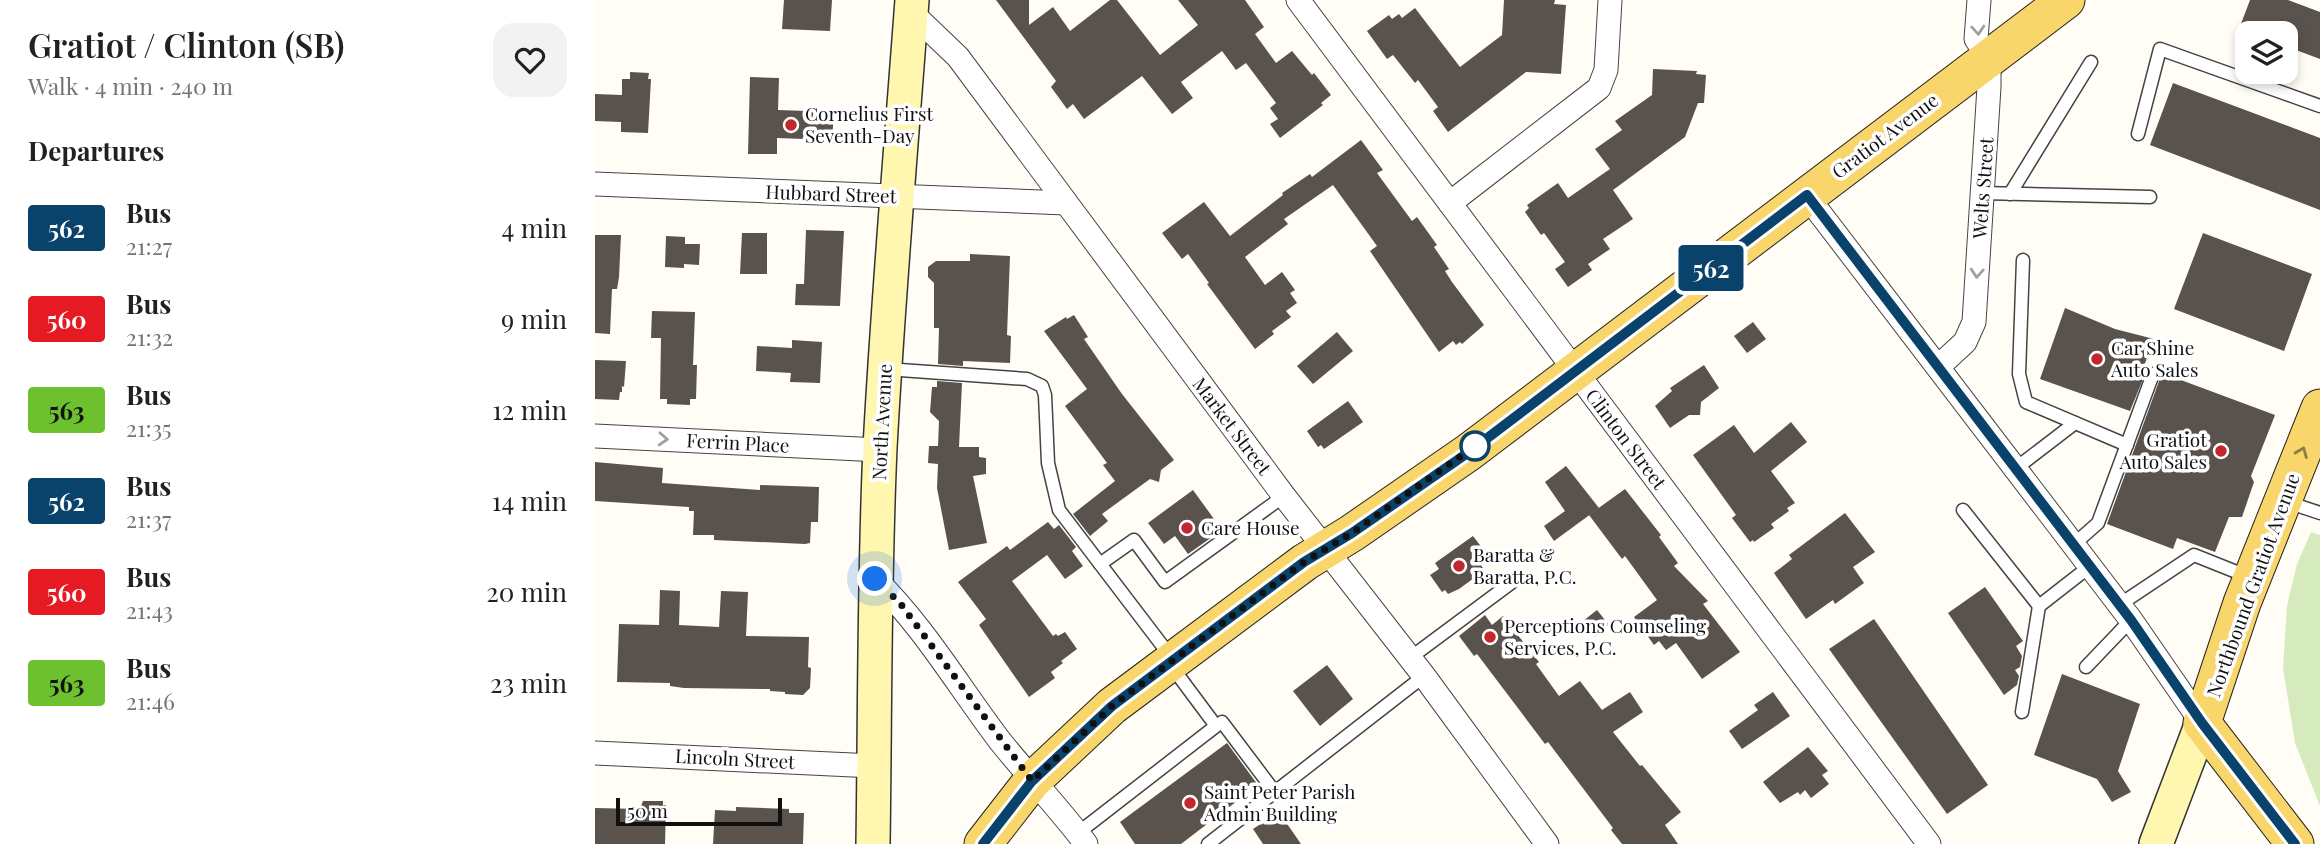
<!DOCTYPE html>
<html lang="en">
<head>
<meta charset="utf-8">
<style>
  body { margin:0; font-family:"Playfair Display",serif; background:#f2f2f2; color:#202124; height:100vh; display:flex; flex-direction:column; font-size:26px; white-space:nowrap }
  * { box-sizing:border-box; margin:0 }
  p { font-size:23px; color:#757577 }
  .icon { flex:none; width:38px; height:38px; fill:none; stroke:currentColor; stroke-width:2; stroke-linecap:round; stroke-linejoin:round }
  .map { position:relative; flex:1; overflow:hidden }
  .sheet { display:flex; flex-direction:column; background:#fff; width:595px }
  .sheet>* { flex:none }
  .badge { padding:0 14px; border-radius:5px; font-size:24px; line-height:46px }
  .controls { position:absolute; left:1640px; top:21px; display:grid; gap:14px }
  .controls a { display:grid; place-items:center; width:63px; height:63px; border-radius:14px; background:#fff; box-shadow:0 4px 10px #0003; font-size:35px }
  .scale { position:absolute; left:21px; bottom:18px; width:166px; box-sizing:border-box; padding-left:7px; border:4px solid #111; border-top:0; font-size:19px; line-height:24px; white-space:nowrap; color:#111; -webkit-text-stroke:5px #fff; paint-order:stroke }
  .you { position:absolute; width:35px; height:35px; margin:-18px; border:5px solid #fff; border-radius:50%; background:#1a73e8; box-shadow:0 0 0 10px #1a73e833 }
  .map>.badge { position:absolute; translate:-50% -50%; box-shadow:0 0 0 4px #fff }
  h2 { padding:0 28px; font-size:26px; line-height:63px }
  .round { display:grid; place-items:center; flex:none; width:74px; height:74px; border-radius:21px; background:#f2f2f2 }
  .head { display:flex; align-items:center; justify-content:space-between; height:119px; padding:0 28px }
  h1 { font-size:33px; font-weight:600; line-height:52px }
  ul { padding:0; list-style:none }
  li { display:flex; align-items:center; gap:21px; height:91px; padding:0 28px }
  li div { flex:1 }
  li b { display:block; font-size:26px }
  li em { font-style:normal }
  li .badge { min-width:77px; font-weight:700; text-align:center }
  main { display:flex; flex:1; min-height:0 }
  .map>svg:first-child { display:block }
  .green { fill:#d5ebbd }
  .building { fill:#5a524d }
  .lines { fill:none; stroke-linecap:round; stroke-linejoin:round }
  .lane-casing { stroke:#444; stroke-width:15 }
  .street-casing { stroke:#444; stroke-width:25 }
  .secondary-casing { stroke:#333; stroke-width:36 }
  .primary-casing { stroke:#222; stroke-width:39 }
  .lane { stroke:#fff; stroke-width:12 }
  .street { stroke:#fff; stroke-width:23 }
  .secondary { stroke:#fff6b0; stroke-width:33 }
  .primary { stroke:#f9d66b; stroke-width:37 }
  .oneway { stroke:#a0a0a0 }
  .oneway2 { stroke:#917d42 }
  .line-casing { stroke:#fff; stroke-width:16 }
  .line { stroke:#09426a; stroke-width:10 }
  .walk { stroke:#111; stroke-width:7; stroke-dasharray:0 12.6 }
  .poi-dot { fill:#c4262e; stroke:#fff; stroke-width:2.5 }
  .stop-dot { fill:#fff; stroke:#09426a; stroke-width:3.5 }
  .labels { text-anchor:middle; stroke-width:7; stroke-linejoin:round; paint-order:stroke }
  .poi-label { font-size:19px; fill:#111; stroke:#fff; text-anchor:start }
  .street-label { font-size:19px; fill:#111; stroke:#fff }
</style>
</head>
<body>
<main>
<section class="sheet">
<div class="head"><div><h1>Gratiot / Clinton (SB)</h1><p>Walk · 4 min · 240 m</p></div><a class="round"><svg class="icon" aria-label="heart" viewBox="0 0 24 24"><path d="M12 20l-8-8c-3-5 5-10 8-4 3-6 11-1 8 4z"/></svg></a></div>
<h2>Departures</h2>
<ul>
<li><span class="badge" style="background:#09426a;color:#fff">562</span><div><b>Bus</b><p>21:27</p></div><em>4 min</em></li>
<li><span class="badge" style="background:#e51a23;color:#fff">560</span><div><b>Bus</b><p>21:32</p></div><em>9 min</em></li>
<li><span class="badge" style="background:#6dc02e;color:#111">563</span><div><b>Bus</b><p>21:35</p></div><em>12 min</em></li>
<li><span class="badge" style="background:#09426a;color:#fff">562</span><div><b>Bus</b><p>21:37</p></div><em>14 min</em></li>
<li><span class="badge" style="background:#e51a23;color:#fff">560</span><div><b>Bus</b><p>21:43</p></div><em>20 min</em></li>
<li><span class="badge" style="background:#6dc02e;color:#111">563</span><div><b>Bus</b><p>21:46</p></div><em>23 min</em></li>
</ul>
</section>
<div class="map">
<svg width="1725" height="844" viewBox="0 0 1725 844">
  <rect width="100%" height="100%" fill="#fffdf5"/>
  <path class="green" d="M1716 532 1725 535V806L1700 743 1688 668 1692 606 1702 564Z"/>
  <g class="building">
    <path d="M189 0H237L235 31 187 29Z"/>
    <path d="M401 0H434V25L458 7 475 31 515 0H522L565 55 603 25 583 0H650L669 27 660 34 681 63 697 51 717 75 719 73 736 95 726 103 728 105 685 138 675 124 683 119 675 108 681 103 651 63 641 70 627 51 586 82 598 98 577 114 547 76 489 119 478 104 472 109 456 87 461 81Z"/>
    <path d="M909 0H960L959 4 971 5 966 74 931 72 853 132 838 111 843 107 823 80 820 83 798 55 792 59 772 31 794 15 797 19 804 14 807 18 820 8 865 67 907 35Z"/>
    <path d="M1655 0H1693L1725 12V59L1690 46V33H1657L1644 29Z"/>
    <path d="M1058 69 1102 71 1101 74 1111 75 1109 103H1103L1090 137 1018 190 1038 219 1008 239 1015 249 993 264 997 270 973 287 960 269 970 262 949 233 946 235 930 212 934 208 932 205 963 183 973 198 1015 169 1000 149 1027 130 1020 121 1057 95Z"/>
    <path d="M35 72 54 73 53 79H56L53 133 26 132V122L0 121V94L27 95V79H35Z"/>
    <path d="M155 77 184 78 183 110 239 112 237 140 182 138V154H153Z"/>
    <path d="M1578 83 1725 138V210L1555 145Z"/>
    <path d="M766 140 788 170 782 173 817 221 822 217 842 245 839 247 854 269 850 271 857 282 889 325 867 344 865 342 861 345 858 341 844 352 775 251 782 246 738 185 689 219 693 224 650 257 670 285 687 272 700 290 695 293 702 303 691 311 696 317 677 331 679 334 660 349 612 284 614 283 593 254 587 259 567 233 609 202 635 236 688 195 687 193 715 174 717 177Z"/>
    <path d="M211 230 249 231 245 306 200 305 201 284H209Z"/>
    <path d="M147 233H172V274H145Z"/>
    <path d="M1608 233 1717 274 1689 351 1579 309Z"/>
    <path d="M0 235H26L24 277 22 289H17L15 334 0 333Z"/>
    <path d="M71 236 90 237V244H105L104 265 89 264V268L70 267Z"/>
    <path d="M375 254 415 256 412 335 416 336 415 363 368 361V366L343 364 344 328H339V283L333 277V267L341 261H375Z"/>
    <path d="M1470 308 1520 329 1559 339 1549 366 1553 367 1535 411 1445 379Z"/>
    <path d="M57 311 100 312 98 365H102L101 399H95V405L72 404V399H65L66 338H56Z"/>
    <path d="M479 315 493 337 489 339 527 394 579 460 566 470 564 482 555 479 507 514 513 521 495 536 478 514 520 481 508 465 512 463 470 406 492 389 449 331 471 317 472 319Z"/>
    <path d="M1158 322 1171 339 1152 353 1139 336Z"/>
    <path d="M742 332 758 351 718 384 702 366Z"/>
    <path d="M197 340 227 342 225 383 195 382 196 373 161 371 162 346 197 348Z"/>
    <path d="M0 360 31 361 29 387 27 386V392H25L24 400 0 399Z"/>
    <path d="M1109 365 1124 388 1106 402 1105 415H1094L1075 428 1060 406 1077 391 1075 388Z"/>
    <path d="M1567 373 1680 415 1656 476 1659 482 1647 517H1634L1620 552 1582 538 1578 549 1512 524Z"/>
    <path d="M342 381 367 383 364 447H384V457L391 458V474L378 476 392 543 354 550 342 488 343 464 333 463 334 446H343L344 421 335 412 337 387H342Z"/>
    <path d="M753 401 768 422 729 449 726 445 723 447 712 431Z"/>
    <path d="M1196 422 1212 442 1176 471 1200 503 1192 508 1194 511 1176 524 1179 528 1159 542 1158 540 1155 542 1137 518 1141 515 1098 455 1139 425 1159 453Z"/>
    <path d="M0 462 68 468 67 483 165 490V485L224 487 223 522H216L215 543 210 544 119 540V535H98L99 511H94V507L0 501Z"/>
    <path d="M971 466 1004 508 959 541 949 526 970 511 950 482Z"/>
    <path d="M1030 489 1066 535 1064 537 1083 563 1079 566 1113 601 1108 604 1145 652 1107 679 1081 643 1071 650 1064 641 1059 645 1039 617 1062 600 1030 556 1027 559 994 515Z"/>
    <path d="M598 490 627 530 593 554 580 536 569 544 553 523Z"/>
    <path d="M1250 513 1280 552 1258 567 1269 583 1240 604 1238 600 1211 619 1179 573 1197 559 1194 555Z"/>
    <path d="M453 522 459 529 464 525 481 547 477 551 488 566 470 579 452 555 417 581 458 636 461 634 463 636 470 632 482 649 466 661 468 663 456 672 460 678 434 697 384 625 391 619 363 582 412 546 415 550Z"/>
    <path d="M878 536 894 557 885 564 888 568 877 576 879 578 864 589 853 594 850 590 847 592 835 575 844 569 840 563Z"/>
    <path d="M1390 587 1428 641 1421 646 1427 656 1425 667 1420 670 1424 676 1422 685 1409 695 1353 613Z"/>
    <path d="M65 590 85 591 84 625 124 627 126 591 153 592 151 636 214 637 213 667 216 668 215 688 208 695 190 694V692L175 691V689L89 688 75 686V683L22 682 24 624 64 625Z"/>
    <path d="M1002 610 1014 625 1000 637 988 621Z"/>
    <path d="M890 615 897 625 908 616 944 662 941 664 964 696 985 681 1007 710 1035 692 1048 712 1018 732 1045 766 1047 765 1086 812 1070 825 1083 844H1027L1016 830 1018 828 953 742 950 744 882 654 879 656 864 636Z"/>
    <path d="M1279 619 1393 785 1352 814 1234 649Z"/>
    <path d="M732 665 758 699 725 726 698 691Z"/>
    <path d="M1467 674 1545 704 1523 771 1536 792 1517 802 1502 779 1439 755Z"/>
    <path d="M1178 692 1195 716 1147 749 1134 731 1163 710 1159 705Z"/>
    <path d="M632 743 663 785 586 844H540L525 822Z"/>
    <path d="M1213 747 1233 771 1227 775 1234 784 1216 798 1210 790 1205 795 1203 792 1185 803 1168 782Z"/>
    <path d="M48 801H68V805H71L70 844H0V808L45 809Z"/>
    <path d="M141 807 194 809V813H209L208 844H118L120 810 141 811Z"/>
    <path d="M684 812 706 844H668L658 829Z"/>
  </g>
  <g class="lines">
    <defs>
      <g id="lane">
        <path d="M1543 134 1565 49 1725 106"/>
        <path d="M1387 193 1555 197"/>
        <path d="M1415 194 1496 62"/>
        <path d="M1428 260 1424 374 1431 402 1532 445"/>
        <path d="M291 369 432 379 447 386 450 395 453 463 464 510 576 657"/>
        <path d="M1420 469 1480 423"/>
        <path d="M1692 502 1725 513"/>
        <path d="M1368 510 1444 606 1494 567"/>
        <path d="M1477 546 1503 523 1558 374"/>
        <path d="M505 564 539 540 570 582 689 496"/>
        <path d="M1524 605 1599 555 1654 577"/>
        <path d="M815 658 920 580"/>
        <path d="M1491 667 1536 620"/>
        <path d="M1427 712 1444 606"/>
        <path d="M627 722 679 791"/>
        <path d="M483 833 621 726 577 667"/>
        <path d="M613 844 829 676"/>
      </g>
      <g id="street">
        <path d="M703 0 1334 844"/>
        <path d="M316 12 363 57 689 496 829 676 952 844"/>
        <path d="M0 184 471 203"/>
        <path d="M1211 195 1536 620 1607 723"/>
        <path d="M855 203 1004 88 1011 70 1015 0"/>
        <path d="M1344 366 1370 342 1379 322 1394 87V58L1381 39 1384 0"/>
        <path d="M0 436 285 450"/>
        <path d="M280 579C329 627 364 687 405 741 433 776 464 808 491 844"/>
        <path d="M0 753 279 766"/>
      </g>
      <g id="secondary">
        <path d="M278 844C280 712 279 580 285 448 293 298 306 149 317 0"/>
        <path d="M1561 844 1607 723"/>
      </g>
      <g id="primary">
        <path d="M388 844 437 781 517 706 710 562 757 533 874 452 1471 0"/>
        <path d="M1700 844 1607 723 1647 603 1725 408"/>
      </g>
    </defs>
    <use href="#lane" class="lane-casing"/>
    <use href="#street" class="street-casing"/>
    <use href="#secondary" class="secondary-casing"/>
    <use href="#primary" class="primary-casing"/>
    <use href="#lane" class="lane"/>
    <use href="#street" class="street"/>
    <use href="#secondary" class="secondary"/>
    <use href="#primary" class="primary"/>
  </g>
  <defs><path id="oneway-chevron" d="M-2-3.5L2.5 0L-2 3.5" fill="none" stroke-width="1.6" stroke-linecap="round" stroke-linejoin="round" transform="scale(1.75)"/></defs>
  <g class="oneway">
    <use href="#oneway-chevron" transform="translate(1383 30) rotate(86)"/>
    <use href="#oneway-chevron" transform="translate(1382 273) rotate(94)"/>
    <use href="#oneway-chevron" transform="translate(68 439) rotate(3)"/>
  </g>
  <use class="oneway2" href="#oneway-chevron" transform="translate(1707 452) rotate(-68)"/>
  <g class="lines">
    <defs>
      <path id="line" d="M388 844 437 781 517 706 709 562 757 533 874 452 1212 195 1536 620 1607 723 1700 844"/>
    </defs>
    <use href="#line" class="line-casing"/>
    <use href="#line" class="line"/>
    <path class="walk" d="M280 579 305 603 437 781 517 706 709 562 757 533 880 446"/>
  </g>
  <g class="poi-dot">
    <circle cx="196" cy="125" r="7"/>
    <circle cx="1502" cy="359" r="7"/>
    <circle cx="1626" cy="451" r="7"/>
    <circle cx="592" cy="528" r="7"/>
    <circle cx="864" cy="566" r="7"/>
    <circle cx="895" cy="637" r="7"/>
    <circle cx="595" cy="803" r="7"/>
  </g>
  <circle class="stop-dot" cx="880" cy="446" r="14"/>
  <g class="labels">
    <g class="poi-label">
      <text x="210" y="121">Cornelius First<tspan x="210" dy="22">Seventh-Day</tspan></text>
      <text x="1516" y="355">Car Shine<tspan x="1516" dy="22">Auto Sales</tspan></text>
      <text x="1612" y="447" text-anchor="end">Gratiot<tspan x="1612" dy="22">Auto Sales</tspan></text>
      <text x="606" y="535">Care House</text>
      <text x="878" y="562">Baratta &amp;<tspan x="878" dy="22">Baratta, P.C.</tspan></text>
      <text x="909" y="633">Perceptions Counseling<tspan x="909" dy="22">Services, P.C.</tspan></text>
      <text x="609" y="799">Saint Peter Parish<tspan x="609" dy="22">Admin Building</tspan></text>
    </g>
    <g class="street-label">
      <text transform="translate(1290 136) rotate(-37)" y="7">Gratiot Avenue</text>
      <text transform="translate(1388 188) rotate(-86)" y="7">Welts Street</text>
      <text transform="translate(236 194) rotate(2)" y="7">Hubbard Street</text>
      <text transform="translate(287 422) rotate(-87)" y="7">North Avenue</text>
      <text transform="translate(637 426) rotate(53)" y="7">Market Street</text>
      <text transform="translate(1031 439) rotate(53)" y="7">Clinton Street</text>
      <text transform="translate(143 443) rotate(3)" y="7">Ferrin Place</text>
      <text transform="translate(1658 585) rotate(-70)" y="7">Northbound Gratiot Avenue</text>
      <text transform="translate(140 759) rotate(3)" y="7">Lincoln Street</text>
    </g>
  </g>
</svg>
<div class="controls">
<a><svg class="icon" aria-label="layers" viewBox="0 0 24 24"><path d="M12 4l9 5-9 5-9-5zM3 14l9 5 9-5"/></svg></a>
</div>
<div class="scale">50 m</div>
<div class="you" style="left:280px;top:579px"></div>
<b class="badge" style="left:1116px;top:268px;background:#09426a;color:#fff">562</b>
</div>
</main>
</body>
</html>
